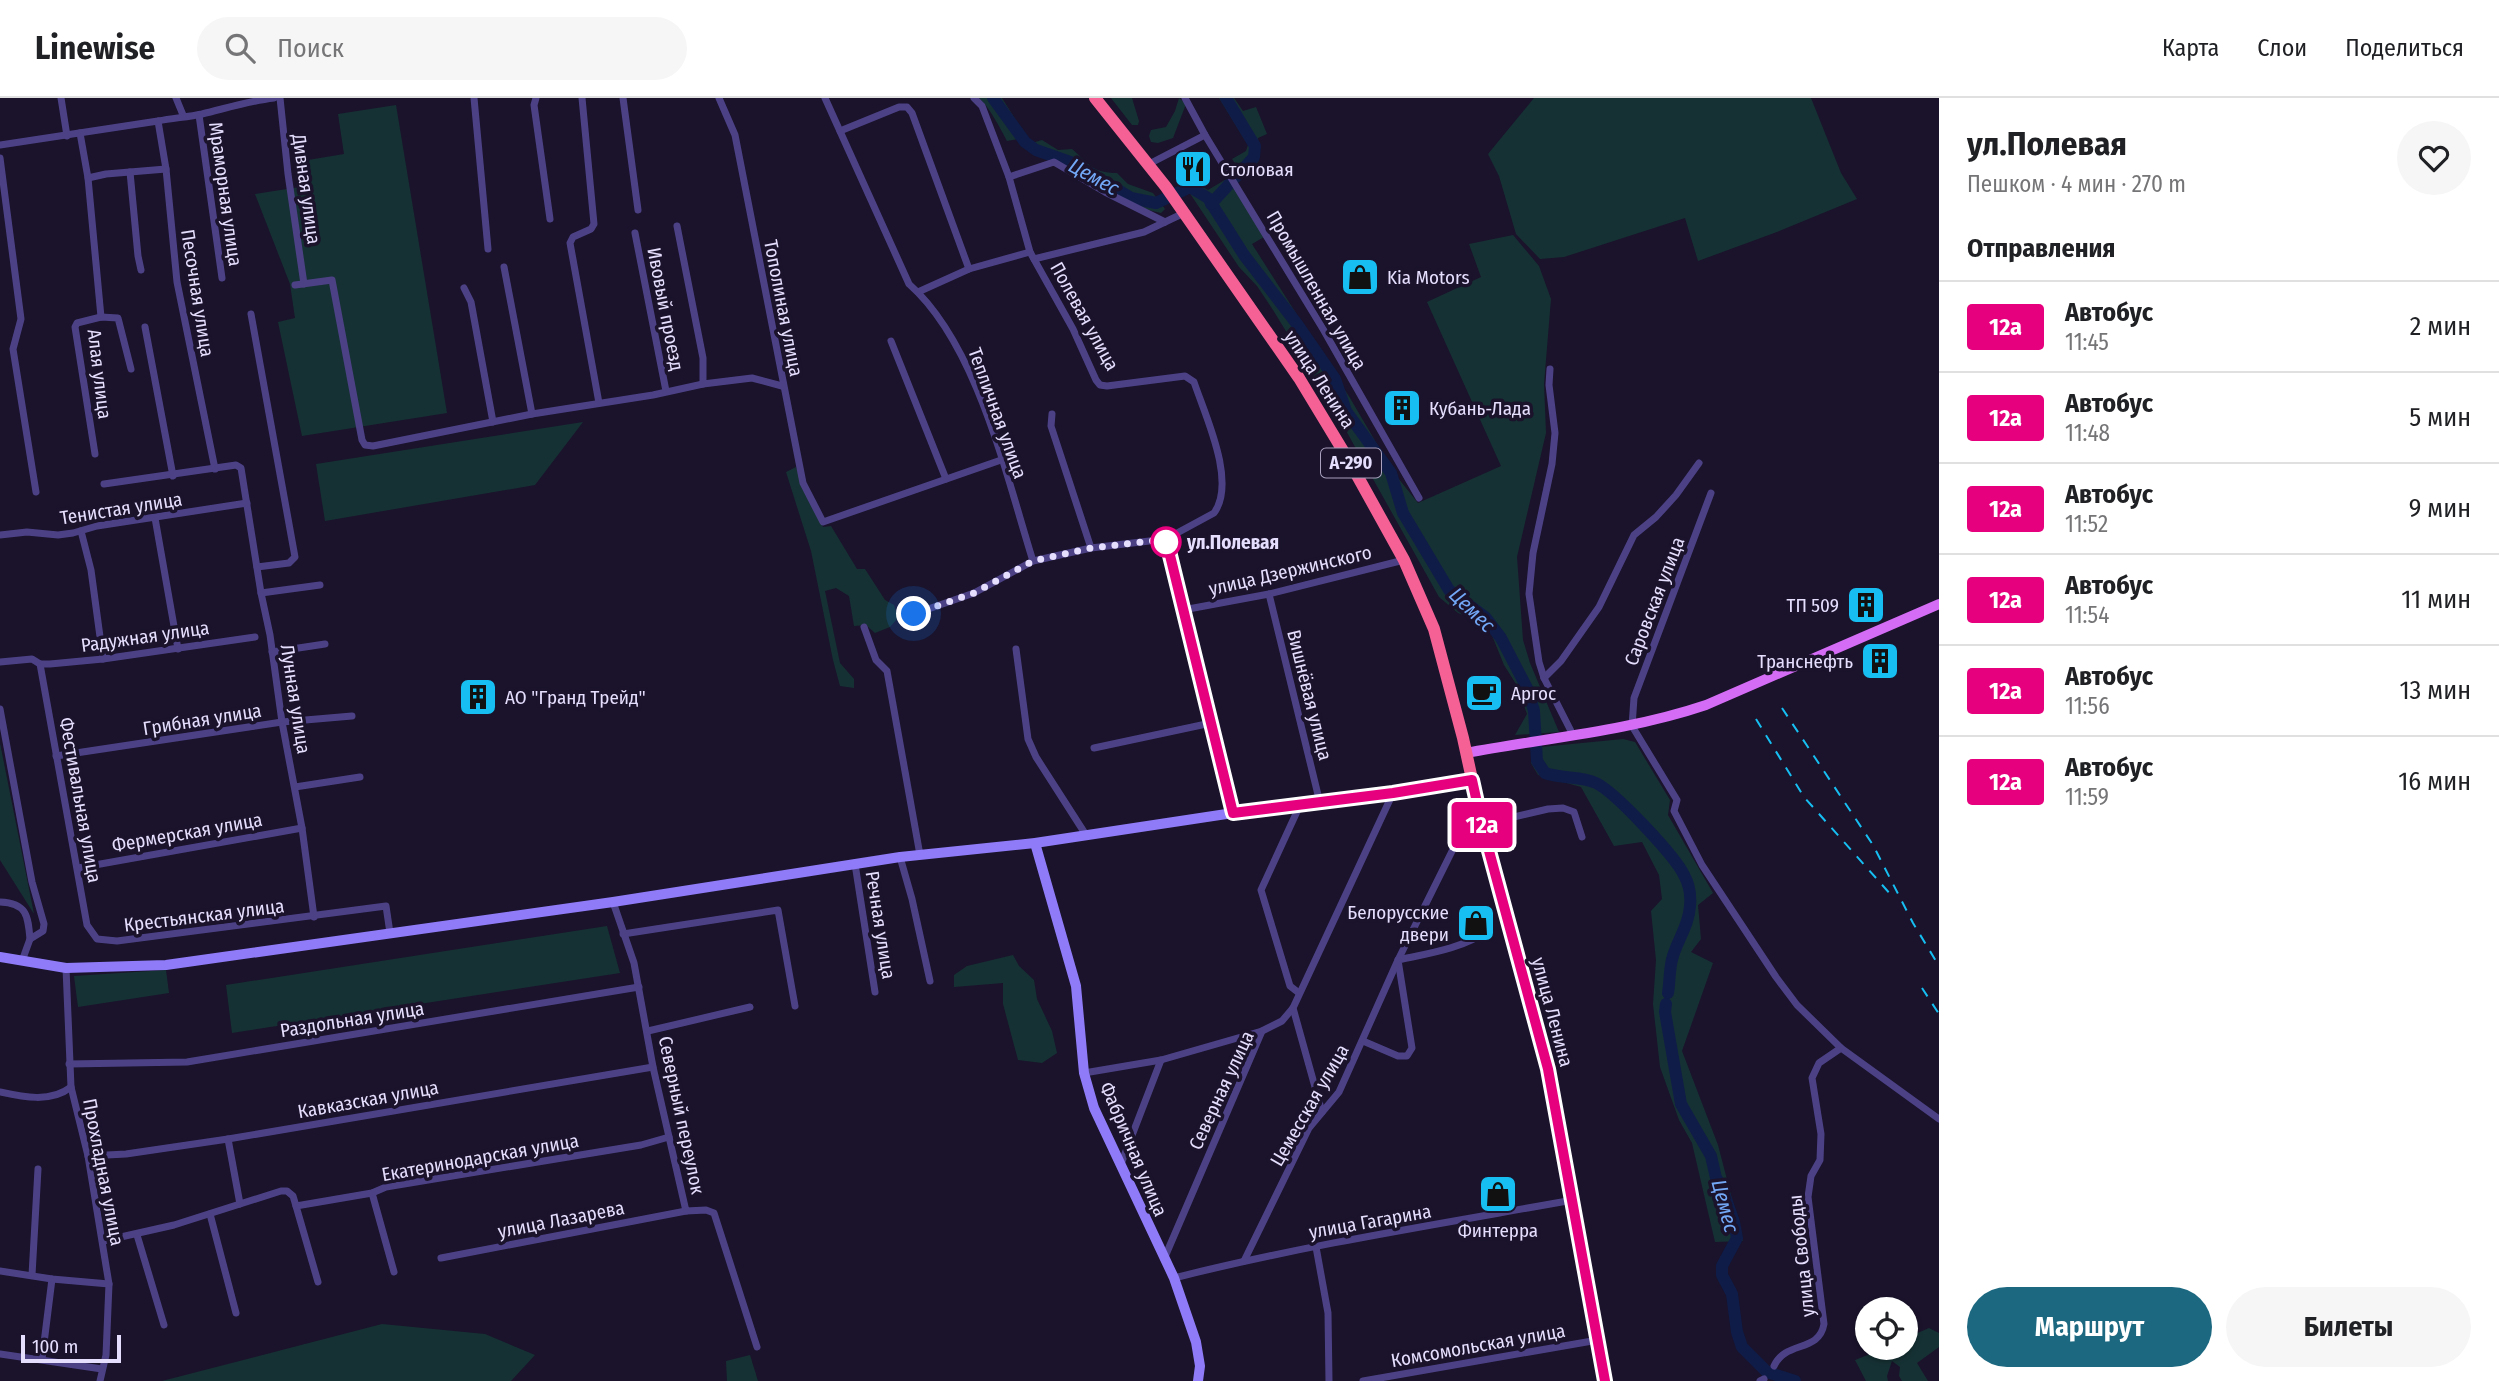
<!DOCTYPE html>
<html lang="ru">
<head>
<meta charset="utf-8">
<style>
  body { margin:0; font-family:"Fira Sans Condensed",sans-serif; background:#f6f6f6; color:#202124; height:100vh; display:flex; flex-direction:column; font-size:26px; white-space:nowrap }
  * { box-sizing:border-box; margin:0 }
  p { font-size:23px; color:#757577 }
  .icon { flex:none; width:38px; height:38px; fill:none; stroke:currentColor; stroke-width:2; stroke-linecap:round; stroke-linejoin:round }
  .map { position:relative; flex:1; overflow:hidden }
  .sheet { display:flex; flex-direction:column; background:#fff; width:560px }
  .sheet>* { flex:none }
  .badge { padding:0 14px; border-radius:5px; font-size:24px; line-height:46px }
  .tools { position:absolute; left:1855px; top:1199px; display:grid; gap:14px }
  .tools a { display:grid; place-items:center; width:63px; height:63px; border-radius:50%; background:#fff; box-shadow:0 2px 5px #0004; font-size:35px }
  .scale { position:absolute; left:21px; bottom:18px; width:100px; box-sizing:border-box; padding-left:7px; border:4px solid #e6defd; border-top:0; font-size:19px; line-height:24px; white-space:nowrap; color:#e6defd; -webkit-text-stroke:5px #1a132b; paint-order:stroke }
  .you { position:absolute; width:35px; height:35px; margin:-18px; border:5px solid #fff; border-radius:50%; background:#1a73e8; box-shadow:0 0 0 10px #1a73e833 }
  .map>.badge { position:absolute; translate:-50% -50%; box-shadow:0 0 0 4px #fff }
  h2 { padding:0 28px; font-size:26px; line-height:63px }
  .round { display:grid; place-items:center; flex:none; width:74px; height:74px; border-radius:37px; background:#f6f6f6 }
  .overview { display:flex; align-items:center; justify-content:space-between; height:119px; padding:0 28px }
  h1 { font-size:33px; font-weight:700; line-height:52px }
  .action { display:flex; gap:14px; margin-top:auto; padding:14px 28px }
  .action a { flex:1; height:80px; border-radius:42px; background:#1c6880; color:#fff; font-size:28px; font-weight:700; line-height:80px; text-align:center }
  .action a+a { background:#f6f6f6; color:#202124 }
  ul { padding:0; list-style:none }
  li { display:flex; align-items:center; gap:21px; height:91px; padding:0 28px; border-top:2px solid #e0e0e0 }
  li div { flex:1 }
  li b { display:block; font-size:26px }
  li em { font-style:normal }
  li .badge { min-width:77px; font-weight:700; text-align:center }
  header { display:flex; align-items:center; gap:42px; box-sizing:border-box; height:98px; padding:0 35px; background:#fff; border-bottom:2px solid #e0e0e0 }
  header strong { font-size:33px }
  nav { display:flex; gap:38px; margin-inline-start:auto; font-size:24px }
  .search { width:490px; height:63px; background:#f6f6f6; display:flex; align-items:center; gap:18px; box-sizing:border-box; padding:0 24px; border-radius:38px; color:#757577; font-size:26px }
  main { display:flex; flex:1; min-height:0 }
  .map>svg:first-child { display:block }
  .green { fill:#163134 }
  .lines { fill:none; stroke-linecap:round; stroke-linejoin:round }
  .river { stroke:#0f1c48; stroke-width:12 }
  .street { stroke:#4d4186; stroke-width:7 }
  .secondary { stroke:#8f7bf7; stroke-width:10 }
  .primary { stroke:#d56cf6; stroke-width:10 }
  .highway { stroke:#f56195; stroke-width:12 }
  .rail { stroke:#17bef1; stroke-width:2; stroke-dasharray:10 9; stroke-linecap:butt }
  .line-casing { stroke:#fff; stroke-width:16 }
  .line { stroke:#e6007e; stroke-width:10 }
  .walk { stroke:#e6defd; stroke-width:7; stroke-dasharray:0 12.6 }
  .stop-dot { fill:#fff; stroke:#e6007e; stroke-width:3.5 }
  .labels { text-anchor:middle; stroke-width:7; stroke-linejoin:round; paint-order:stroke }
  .shield { fill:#1a132b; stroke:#a9a1be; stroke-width:2 }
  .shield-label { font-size:18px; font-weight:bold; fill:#e6defd }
  .poi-label { font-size:19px; fill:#e6defd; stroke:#1a132b; text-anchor:start }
  .street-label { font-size:19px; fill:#e6defd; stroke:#1a132b }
  .stop-label { font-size:19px; font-weight:bold; fill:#e6defd; stroke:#1a132b; text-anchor:start }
  .water-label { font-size:21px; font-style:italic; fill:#73a8f7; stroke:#1a132b }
</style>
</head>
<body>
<header>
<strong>Linewise</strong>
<div class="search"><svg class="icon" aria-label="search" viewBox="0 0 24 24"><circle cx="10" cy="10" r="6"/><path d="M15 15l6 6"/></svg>Поиск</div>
<nav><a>Карта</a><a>Слои</a><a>Поделиться</a></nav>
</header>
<main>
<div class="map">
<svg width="1939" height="1283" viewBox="0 0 1939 1283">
  <rect width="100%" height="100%" fill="#1a132b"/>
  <g class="green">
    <path d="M979 0H1002L1023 33 1018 41 1007 43C1000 30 990 10 979 0Z"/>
    <path d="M1111 0H1132L1139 23 1138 27H1132Z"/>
    <path d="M1179 0 1186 6 1173 40 1158 45 1151 44 1149 38 1151 32 1166 29 1175 13Z"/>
    <path d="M1219 0H1234L1243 13 1256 9 1267 36 1258 40C1260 62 1263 65 1243 77L1232 61 1246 53 1248 47Z"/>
    <path d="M1534 0H1811L1841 75 1857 101 1777 134 1698 163 1685 120 1564 159 1540 161 1516 136 1499 78 1488 56Z"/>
    <path d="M396 7 447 315 302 338 278 224 295 220 290 186 255 96 300 89 296 64 344 56 338 16Z"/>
    <path d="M1042 42 1058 52 1072 51C1089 66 1092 75 1117 75L1128 86 1153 95 1165 111 1161 115C1120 107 1097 80 1062 65 1055 62 1047 61 1040 59L1032 45Z"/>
    <path d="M1228 80 1264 139 1252 146 1350 300 1394 375 1418 405 1501 368 1427 204 1481 179 1469 146 1513 137 1539 168 1551 201 1544 286 1546 335 1517 459 1523 542 1530 565 1559 634 1515 637 1527 616 1516 586 1504 567 1491 535 1483 526 1458 515 1439 499 1335 313 1273 212 1257 188 1239 169 1183 85 1192 83 1208 92Z"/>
    <path d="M583 324 535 387 325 423 316 366Z"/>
    <path d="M796 369 804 391 823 429 831 428 857 471H865L885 502 894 507 898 520 890 529 875 535 866 527 854 528 849 498 836 490 825 493 840 565 854 581V590L840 588 833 562 811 453 786 374Z"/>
    <path d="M1623 641 1635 644 1670 702 1668 717 1713 795 1698 807 1701 841 1691 854 1713 865 1682 953 1718 1047 1743 1143 1715 1144 1692 1045 1679 1022 1660 969 1653 906 1656 862 1651 813 1662 801 1659 777 1642 744 1614 748 1581 689 1538 677 1531 665V650Z"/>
    <path d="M0 645 34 816 0 762Z"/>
    <path d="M607 828 620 875 232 935 226 887Z"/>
    <path d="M1013 857 1019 868 1034 882 1037 901 1052 933 1057 955 1042 965 1018 962 1003 906V885L954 889V877L967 868Z"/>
    <path d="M166 872 169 895 78 909 74 878Z"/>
    <path d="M382 1226 485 1236 535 1257 511 1283H162Z"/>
    <path d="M1929 1230 1939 1235V1249L1917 1265 1928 1283H1902L1899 1278 1900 1269 1892 1263 1887 1278 1888 1283H1866L1855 1262 1885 1250H1906V1240Z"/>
    <path d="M750 1257 758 1283H727L726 1263Z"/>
  </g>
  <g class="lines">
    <g class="river">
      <path d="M993 0 1025 44 1036 52 1073 65 1131 100 1156 105 1190 89 1208 100 1244 157 1297 226 1335 281 1346 313 1391 375 1403 415 1449 492 1485 519 1501 540 1528 592 1534 613 1537 663 1545 675C1562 681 1582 678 1596 685 1615 694 1675 758 1684 777 1689 786 1691 798 1690 808 1689 827 1678 841 1673 858 1669 870 1670 884 1668 895"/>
      <path d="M1211 106 1254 59 1255 48 1226 0"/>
      <path d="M1666 906 1665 914 1681 1006 1711 1058 1716 1080 1721 1087 1734 1124 1737 1140 1722 1168V1177L1732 1196 1737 1234 1742 1249 1767 1274 1795 1283"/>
    </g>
    <g class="street">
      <path d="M61 0 67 38"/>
      <path d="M176 0 183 17"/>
      <path d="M280 0 288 76 304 186"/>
      <path d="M474 0 488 151"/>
      <path d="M536 0 534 7 550 121"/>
      <path d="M582 0 594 126 591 131 573 139 570 145 599 305"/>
      <path d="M623 0 638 112"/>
      <path d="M719 0 735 37 803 385 823 424 1001 362"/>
      <path d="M825 0 909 186C977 246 1006 377 1033 463"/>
      <path d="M1185 0 1205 37 1323 231 1419 400"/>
      <path d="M199 17 222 180"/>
      <path d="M158 23 166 71 177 184 215 371"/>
      <path d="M840 33 899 9H907L912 15 969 171"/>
      <path d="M80 35 88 80 106 76 166 71"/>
      <path d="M0 47 158 23C173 20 188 19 202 16 227 10 249 3 274 0"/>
      <path d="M0 60 21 221 13 251 36 394"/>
      <path d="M1149 66 1205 37"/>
      <path d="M130 74 138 158 141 172"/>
      <path d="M1009 79 1054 64 1105 94 1165 124"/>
      <path d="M88 80 101 219"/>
      <path d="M677 128 703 260V286"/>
      <path d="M635 135 666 293"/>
      <path d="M1034 161 1144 134 1184 115"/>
      <path d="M504 169 532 316"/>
      <path d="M295 187 332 182 362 342 365 347 373 348 532 316 653 297 703 286 752 280 782 288"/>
      <path d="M464 190 471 204 493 324"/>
      <path d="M918 194 969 171 1030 154"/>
      <path d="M251 216 295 459 289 465 257 469"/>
      <path d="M145 229 173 378"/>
      <path d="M891 243 946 381"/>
      <path d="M1550 271 1549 287 1555 335 1552 366 1533 455 1529 496 1539 564 1544 580 1573 637"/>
      <path d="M1052 316 1051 328 1091 450"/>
      <path d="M95 356 75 229 77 225 101 219 118 220 131 271"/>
      <path d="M104 386 236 367 241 370 261 495 270 537 282 624 302 730 314 819"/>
      <path d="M1711 395 1634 600 1632 628 1677 702 1674 713 1702 767 1776 879 1797 907 1841 950 1939 1021"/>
      <path d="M155 420 178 551"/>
      <path d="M81 433 91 472 103 561"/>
      <path d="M0 437 27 434 58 437 73 435 97 428 247 405"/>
      <path d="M1166 441 1233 715"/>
      <path d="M261 495 320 487"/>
      <path d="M1269 496 1320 705"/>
      <path d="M1183 512 1269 496 1404 462"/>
      <path d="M914 516 974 495 1033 463 1091 450 1166 441 1214 415C1237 384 1205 317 1194 284L1185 278 1107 288 1100 287 1096 282 1073 231 1030 154 1009 79 982 8 974 0"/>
      <path d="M864 529 876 562 887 573 920 757"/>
      <path d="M1016 551 1028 641 1036 659 1086 737"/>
      <path d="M272 554 325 546"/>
      <path d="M0 564 32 561 40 566H50L103 561 255 539"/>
      <path d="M40 566 87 827 97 841 117 843 386 808 390 835"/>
      <path d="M1544 580 1561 563 1599 509 1634 437 1656 419 1676 397 1699 365"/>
      <path d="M0 611 32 784 44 826 43 833 30 841 22 863"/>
      <path d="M1094 650 1211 625"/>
      <path d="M56 658 282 624 352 618"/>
      <path d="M295 689 360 679"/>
      <path d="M900 759 912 801 930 883"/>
      <path d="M855 766 875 894"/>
      <path d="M78 770 302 730"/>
      <path d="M0 804C27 805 28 818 30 841"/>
      <path d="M613 804 634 865 653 969 686 1113 706 1112 714 1115 757 1249"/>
      <path d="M623 836 778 812 795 908"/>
      <path d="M66 870 71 989 88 1058 109 1186 106 1257 100 1283"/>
      <path d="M1299 895 1290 888 1261 792 1300 707"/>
      <path d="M1293 910 1322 1014"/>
      <path d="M648 933 750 909"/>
      <path d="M1363 943 1398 958H1407L1412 950 1398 862C1431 855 1461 851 1489 832"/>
      <path d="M69 966 187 964 639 889"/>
      <path d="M1084 975 1161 962 1262 933"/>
      <path d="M0 994C23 999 51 1005 71 989"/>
      <path d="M228 1041 240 1106"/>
      <path d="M88 1058 126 1056 228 1041 653 969"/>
      <path d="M1121 1066 1161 962"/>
      <path d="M372 1095 394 1174"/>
      <path d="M296 1108 372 1095 386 1089 641 1047 669 1039"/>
      <path d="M210 1116 236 1215"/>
      <path d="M137 1137 164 1227"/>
      <path d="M103 1143 174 1127 281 1093H287L293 1098 296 1108 318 1184"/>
      <path d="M1316 1149 1328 1215 1329 1283"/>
      <path d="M441 1160 686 1113"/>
      <path d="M1164 1161 1262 933 1282 923 1293 910 1393 695"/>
      <path d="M1244 1163 1309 1030 1339 994 1398 862 1463 731 1548 711 1563 710 1574 714 1582 739"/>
      <path d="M0 1173 52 1181 109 1186"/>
      <path d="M32 1177 38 1071"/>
      <path d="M1174 1180C1305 1147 1439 1126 1573 1102"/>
      <path d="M0 1256 102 1271"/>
      <path d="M42 1261 52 1181"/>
      <path d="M1774 1268C1786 1242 1819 1255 1824 1226L1808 1099 1811 1078 1820 1062 1821 1036 1812 980 1819 965 1841 950"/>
      <path d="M1363 1283 1598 1242"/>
      <path d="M1760 1283 1764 1281"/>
    </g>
    <g class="secondary">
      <path d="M1035 745 1076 888 1084 975 1094 1010 1174 1180 1196 1244 1200 1268 1198 1283"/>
      <path d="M0 859 66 870 166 867 613 804 900 759 1035 745 1233 715 1393 695 1472 682"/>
    </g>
    <path class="primary" d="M1466 655C1546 640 1629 633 1706 607L1939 506"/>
    <path class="highway" d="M1095 0 1166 89 1299 280 1348 361 1404 462 1434 531 1463 640 1482 727 1548 971 1605 1283"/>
    <g class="rail">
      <path d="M1782 610 1873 747 1913 825 1939 868"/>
      <path d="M1756 621 1804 699 1892 798"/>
      <path d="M1922 890 1939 916"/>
    </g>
  </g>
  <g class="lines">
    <defs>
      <path id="line" d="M1166 441 1233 715 1393 695 1472 682 1482 727 1548 971 1605 1283"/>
    </defs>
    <use href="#line" class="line-casing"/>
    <use href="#line" class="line"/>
    <path class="walk" d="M914 516 974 495 1033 463 1091 450 1166 441V444"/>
  </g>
  <defs>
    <symbol id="restaurant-square" viewBox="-11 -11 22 22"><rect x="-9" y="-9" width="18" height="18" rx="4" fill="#17bef1" stroke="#1a132b"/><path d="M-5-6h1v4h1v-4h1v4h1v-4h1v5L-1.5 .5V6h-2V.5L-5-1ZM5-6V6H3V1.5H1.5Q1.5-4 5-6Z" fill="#111"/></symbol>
    <symbol id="shop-square" viewBox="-11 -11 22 22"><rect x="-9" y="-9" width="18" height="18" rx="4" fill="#17bef1" stroke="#1a132b"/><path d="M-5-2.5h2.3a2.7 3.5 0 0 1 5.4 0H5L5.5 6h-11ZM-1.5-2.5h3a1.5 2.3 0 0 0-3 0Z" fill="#111"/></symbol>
    <symbol id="building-square" viewBox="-11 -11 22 22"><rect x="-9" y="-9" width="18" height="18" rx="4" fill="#17bef1" stroke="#1a132b"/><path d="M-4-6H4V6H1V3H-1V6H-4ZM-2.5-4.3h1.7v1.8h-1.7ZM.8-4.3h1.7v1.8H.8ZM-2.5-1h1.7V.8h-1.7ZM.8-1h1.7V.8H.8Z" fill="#111"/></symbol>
    <symbol id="cafe-square" viewBox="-11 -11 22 22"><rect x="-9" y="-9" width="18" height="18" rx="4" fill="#17bef1" stroke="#1a132b"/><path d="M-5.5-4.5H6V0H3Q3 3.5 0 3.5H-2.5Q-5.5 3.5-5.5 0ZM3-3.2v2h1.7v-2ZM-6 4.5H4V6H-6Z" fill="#111"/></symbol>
  </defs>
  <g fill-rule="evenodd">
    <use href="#restaurant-square" x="1171" y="49" width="44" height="44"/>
    <use href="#shop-square" x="1338" y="157" width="44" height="44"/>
    <use href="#building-square" x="1380" y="288" width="44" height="44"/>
    <use href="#building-square" x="1844" y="485" width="44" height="44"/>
    <use href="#building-square" x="1858" y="541" width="44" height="44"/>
    <use href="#cafe-square" x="1462" y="573" width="44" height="44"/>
    <use href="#building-square" x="456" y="577" width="44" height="44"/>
    <use href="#shop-square" x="1454" y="803" width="44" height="44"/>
    <use href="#shop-square" x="1476" y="1074" width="44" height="44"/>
  </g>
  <circle class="stop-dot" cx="1166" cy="444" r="14"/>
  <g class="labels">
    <rect class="shield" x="1321" y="350.5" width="60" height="29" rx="5"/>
    <g class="shield-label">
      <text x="1351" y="371">А-290</text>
    </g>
    <g class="poi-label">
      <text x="1220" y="78">Столовая</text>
      <text x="1387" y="186">Kia Motors</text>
      <text x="1429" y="317">Кубань-Лада</text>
      <text x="1839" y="514" text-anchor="end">ТП 509</text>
      <text x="1853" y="570" text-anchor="end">Транснефть</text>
      <text x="1511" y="602">Аргос</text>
      <text x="505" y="606">АО "Гранд Трейд"</text>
      <text x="1449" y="821" text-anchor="end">Белорусские<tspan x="1449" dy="22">двери</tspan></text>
      <text x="1498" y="1139" text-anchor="middle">Финтерра</text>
    </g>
    <g class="street-label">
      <text transform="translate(307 91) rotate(82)" y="7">Дивная улица</text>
      <text transform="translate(226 96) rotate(82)" y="7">Мраморная улица</text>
      <text transform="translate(1317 192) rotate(60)" y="7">Промышленная улица</text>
      <text transform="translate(198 195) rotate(81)" y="7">Песочная улица</text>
      <text transform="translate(784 210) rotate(79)" y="7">Тополиная улица</text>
      <text transform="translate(666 211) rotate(79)" y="7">Ивовый проезд</text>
      <text transform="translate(1085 218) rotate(61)" y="7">Полевая улица</text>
      <text transform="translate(100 276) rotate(83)" y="7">Алая улица</text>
      <text transform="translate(1320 281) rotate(57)" y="7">улица Ленина</text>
      <text transform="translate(998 315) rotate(70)" y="7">Тепличная улица</text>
      <text transform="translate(121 410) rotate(-9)" y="7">Тенистая улица</text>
      <text transform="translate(1290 472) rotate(-13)" y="7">улица Дзержинского</text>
      <text transform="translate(1654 503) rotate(-69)" y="7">Саровская улица</text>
      <text transform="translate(145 538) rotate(-8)" y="7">Радужная улица</text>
      <text transform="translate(1310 597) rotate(76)" y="7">Вишнёвая улица</text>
      <text transform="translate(296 601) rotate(81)" y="7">Лунная улица</text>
      <text transform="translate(202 621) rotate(-9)" y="7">Грибная улица</text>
      <text transform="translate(81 702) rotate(80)" y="7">Фестивальная улица</text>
      <text transform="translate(187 734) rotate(-10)" y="7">Фермерская улица</text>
      <text transform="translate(204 817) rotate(-7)" y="7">Крестьянская улица</text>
      <text transform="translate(881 827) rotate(81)" y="7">Речная улица</text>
      <text transform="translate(1553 914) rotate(75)" y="7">улица Ленина</text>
      <text transform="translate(352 921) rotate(-9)" y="7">Раздольная улица</text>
      <text transform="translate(1221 992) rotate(-65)" y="7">Северная улица</text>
      <text transform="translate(368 1001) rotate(-10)" y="7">Кавказская улица</text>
      <text transform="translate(1309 1007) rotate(-60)" y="7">Цемесская улица</text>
      <text transform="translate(682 1017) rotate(78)" y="7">Северный переулок</text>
      <text transform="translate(1134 1051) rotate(67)" y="7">Фабричная улица</text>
      <text transform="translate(480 1059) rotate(-10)" y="7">Екатеринодарская улица</text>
      <text transform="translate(104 1074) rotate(79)" y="7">Прохладная улица</text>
      <text transform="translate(561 1121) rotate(-11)" y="7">улица Лазарева</text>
      <text transform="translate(1370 1123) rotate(-10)" y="7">улица Гагарина</text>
      <text transform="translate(1801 1158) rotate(-96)" y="7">улица Свободы</text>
      <text transform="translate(1478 1247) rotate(-10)" y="7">Комсомольская улица</text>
    </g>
    <g class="stop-label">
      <text x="1187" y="451">ул.Полевая</text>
    </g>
    <g class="water-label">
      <text transform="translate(1094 79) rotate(29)" y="7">Цемес</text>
      <text transform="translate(1472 512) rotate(44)" y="7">Цемес</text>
      <text transform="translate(1725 1108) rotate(75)" y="7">Цемес</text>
    </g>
  </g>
</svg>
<div class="tools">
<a><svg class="icon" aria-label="locate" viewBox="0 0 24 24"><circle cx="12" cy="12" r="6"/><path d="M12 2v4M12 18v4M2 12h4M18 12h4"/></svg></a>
</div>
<div class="scale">100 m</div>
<div class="you" style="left:914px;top:516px"></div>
<b class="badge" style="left:1482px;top:727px;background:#e6007e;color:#fff">12а</b>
</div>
<section class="sheet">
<div class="overview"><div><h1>ул.Полевая</h1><p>Пешком · 4 мин · 270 m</p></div><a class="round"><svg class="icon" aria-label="heart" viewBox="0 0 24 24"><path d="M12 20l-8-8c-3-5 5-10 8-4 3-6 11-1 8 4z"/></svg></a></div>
<h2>Отправления</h2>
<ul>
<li><span class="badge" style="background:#e6007e;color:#fff">12а</span><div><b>Автобус</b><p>11:45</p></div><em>2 мин</em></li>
<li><span class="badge" style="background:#e6007e;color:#fff">12а</span><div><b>Автобус</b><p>11:48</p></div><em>5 мин</em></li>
<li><span class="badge" style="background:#e6007e;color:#fff">12а</span><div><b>Автобус</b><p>11:52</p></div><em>9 мин</em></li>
<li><span class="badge" style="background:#e6007e;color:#fff">12а</span><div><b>Автобус</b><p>11:54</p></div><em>11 мин</em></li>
<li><span class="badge" style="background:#e6007e;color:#fff">12а</span><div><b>Автобус</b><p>11:56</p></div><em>13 мин</em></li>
<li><span class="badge" style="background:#e6007e;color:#fff">12а</span><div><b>Автобус</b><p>11:59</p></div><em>16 мин</em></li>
</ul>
<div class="action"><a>Маршрут</a><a>Билеты</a></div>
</section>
</main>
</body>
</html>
